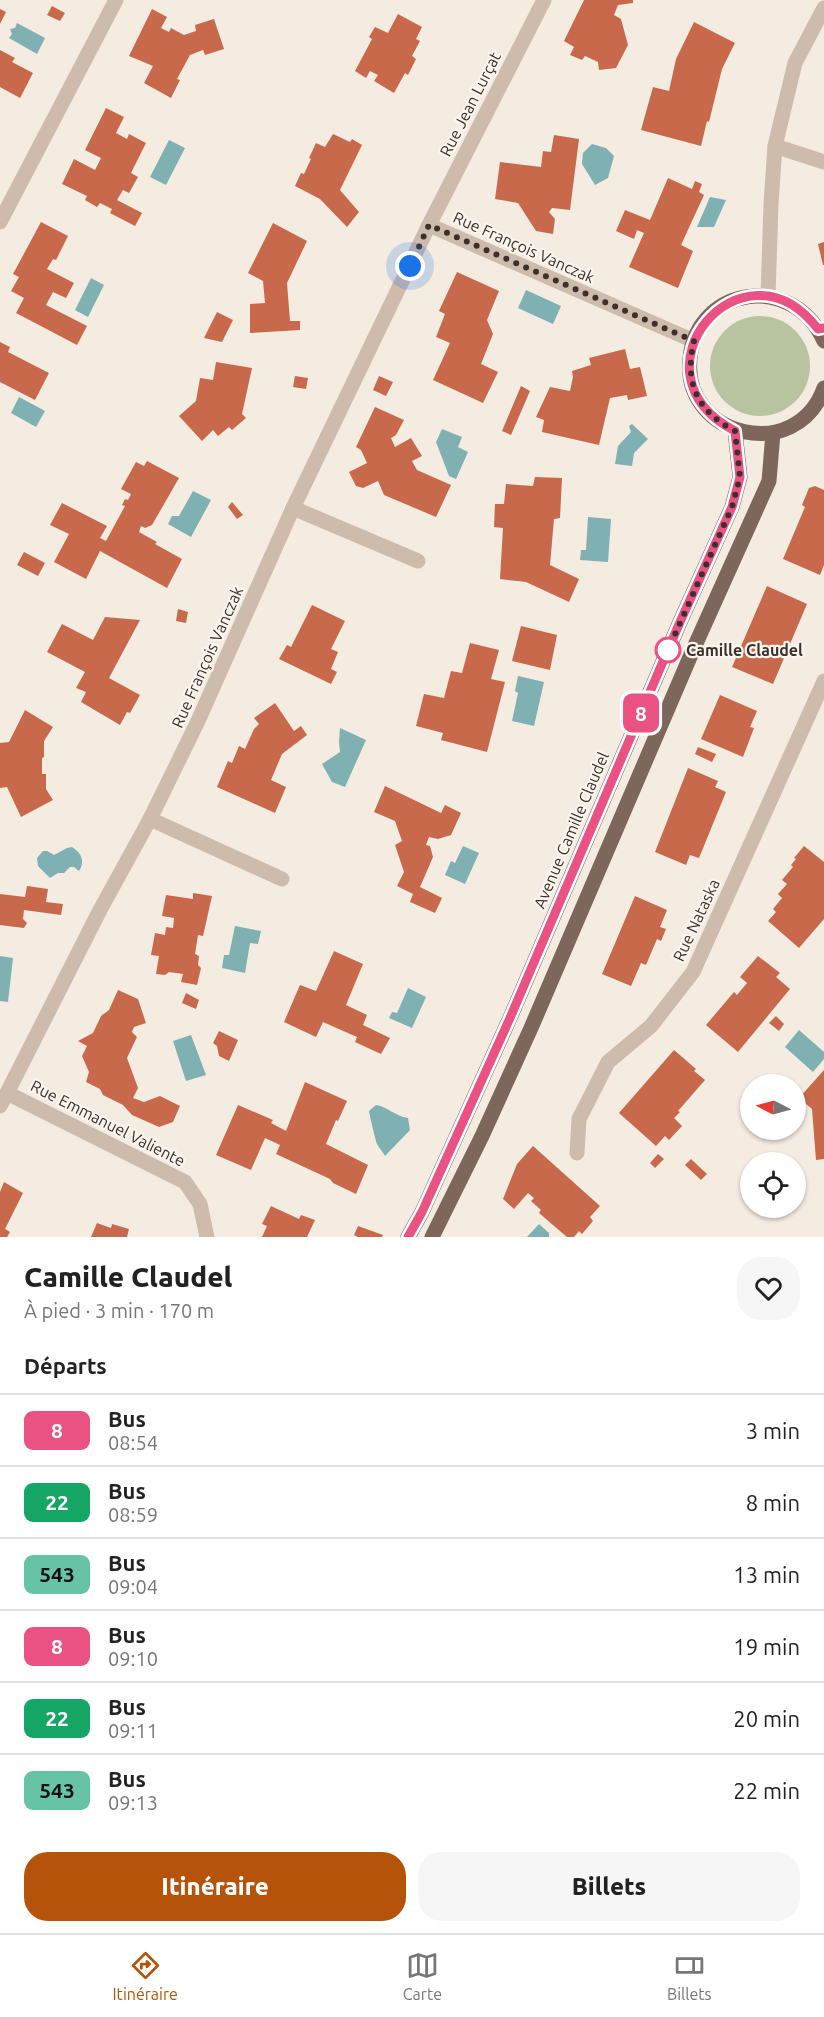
<!DOCTYPE html>
<html lang="fr">
<head>
<meta charset="utf-8">
<style>
  body { margin:0; font-family:Ubuntu,sans-serif; background:#f6f6f6; color:#222; height:100vh; display:flex; flex-direction:column; font-size:22px; white-space:nowrap }
  * { box-sizing:border-box; margin:0 }
  p { font-size:20px; color:#767676 }
  .icon { flex:none; width:33px; height:33px; fill:none; stroke:currentColor; stroke-width:2; stroke-linecap:round; stroke-linejoin:round }
  .map { position:relative; height:1237px; overflow:hidden }
  .drawer { display:flex; flex-direction:column; background:#fff; flex:1 }
  .drawer>* { flex:none }
  .badge { padding:0 12px; border-radius:9px; font-size:21px; line-height:39px }
  .needle { width:39px; rotate:276deg }
  .controls { position:absolute; left:740px; top:1074px; display:grid; gap:12px }
  .controls a { display:grid; place-items:center; width:66px; height:66px; border-radius:50%; background:#fff; box-shadow:0 2px 4px #0004; font-size:30px }
  .you { position:absolute; width:30px; height:30px; margin:-15px; border:4px solid #fff; border-radius:50%; background:#1a73e8; box-shadow:0 0 0 9px #1a73e833 }
  .map>.badge { position:absolute; translate:-50% -50%; box-shadow:0 0 0 3px #fff }
  h2 { padding:0 24px; font-size:22px; line-height:54px }
  .round { display:grid; place-items:center; flex:none; width:63px; height:63px; border-radius:24px; background:#f6f6f6 }
  .head { display:flex; align-items:center; justify-content:space-between; height:102px; padding:0 24px }
  h1 { font-size:28px; font-weight:800; line-height:45px }
  .action { display:flex; gap:12px; margin-top:auto; padding:12px 24px }
  .action a { flex:1; height:69px; border-radius:24px; background:#b45309; color:#fff; font-size:24px; font-weight:800; line-height:69px; text-align:center }
  .action a+a { background:#f6f6f6; color:#222 }
  ul { padding:0; list-style:none }
  li { display:flex; align-items:center; gap:18px; height:72px; padding:0 24px; border-top:2px solid #e0e0e0 }
  li div { flex:1 }
  li b { display:block; font-size:22px }
  li em { font-style:normal }
  li .badge { min-width:66px; font-weight:700; text-align:center }
  .menu { display:flex; justify-content:space-around; align-items:center; height:84px; border-top:2px solid #e0e0e0; background:#fff; font-size:16px; color:#767676 }
  .menu a { display:grid; justify-items:center; gap:3px }
  .menu .selected { color:#b45309 }
  .map>svg:first-child { display:block }
  .green { fill:#b8c4a0 }
  .water { fill:#7fb0b2 }
  .building { fill:#c8694b }
  .lines { fill:none; stroke-linecap:round; stroke-linejoin:round }
  .minor { stroke:#cdbbac; stroke-width:15 }
  .major { stroke:#7d675c; stroke-width:15 }
  .line-casing { stroke:#fff; stroke-width:14 }
  .line { stroke:#ea5284; stroke-width:9 }
  .walk { stroke:#3b302b; stroke-width:6; stroke-dasharray:0 10.8 }
  .stop-dot { fill:#fff; stroke:#ea5284; stroke-width:3 }
  .labels { text-anchor:middle; stroke-width:4.5; stroke-linejoin:round; paint-order:stroke }
  .street-label { font-size:16px; fill:#3b302b; stroke:#fbf5ee }
  .stop-label { font-size:16px; font-weight:bold; fill:#3b302b; stroke:#fbf5ee; text-anchor:start }
</style>
</head>
<body>
<div class="map">
<svg width="824" height="1237" viewBox="0 0 824 1237">
  <rect width="100%" height="100%" fill="#f4ebe1"/>
  <circle class="green" cx="760" cy="366" r="50"/>
  <g class="water">
    <path d="M17 23 45 38 37 54 9 38 12 34 10 29 15 28Z"/>
    <path d="M169 140 185 148 166 185 150 177Z"/>
    <path d="M592 144 606 148 614 156 608 178 595 185 582 164 583 153Z"/>
    <path d="M710 197 726 200 714 227H697Z"/>
    <path d="M91 278 104 285 88 317 75 310Z"/>
    <path d="M526 290 561 306 553 324 518 308Z"/>
    <path d="M19 397 45 411 36 427 11 413Z"/>
    <path d="M632 424 648 439 634 453 632 466 615 464 618 446 631 432 629 426Z"/>
    <path d="M442 429 462 437 458 447 468 452 456 479 449 476 436 442Z"/>
    <path d="M193 491 211 500 191 537 168 524 172 516H179Z"/>
    <path d="M588 517 611 519 608 562 580 560 581 550H586Z"/>
    <path d="M518 676 544 682 534 726 512 721 518 693 515 691Z"/>
    <path d="M340 728 366 740 345 787 332 782 322 764 340 752 339 742Z"/>
    <path d="M463 846 479 853 465 884 445 875 451 861 455 863Z"/>
    <path d="M72 847C82 853 85 862 79 871L74 867H70L64 873H58L50 878 38 866 37 858 43 851H47L54 855 67 848Z"/>
    <path d="M235 926 261 931 258 944 250 943 245 973 222 968 224 955H229Z"/>
    <path d="M0 956 13 958 8 1002 0 1001Z"/>
    <path d="M408 988 426 997 412 1028 389 1018 392 1012 397 1013Z"/>
    <path d="M799 1030 824 1052V1059L813 1072 785 1047Z"/>
    <path d="M191 1035 206 1075 186 1081 173 1041Z"/>
    <path d="M376 1105C386 1106 395 1116 408 1118L410 1130 385 1156C383 1152 379 1148 377 1144 376 1142 369 1113 369 1111Z"/>
    <path d="M539 1224 549 1233V1237H527Z"/>
  </g>
  <g class="building">
    <path d="M584 0H633V3L618 5 614 15 621 19 628 45 616 68 599 70 598 62 585 56 582 60 570 55 574 47 564 41Z"/>
    <path d="M52 6 65 13 60 21 47 15Z"/>
    <path d="M0 9 6 12 0 24Z"/>
    <path d="M152 9 167 17 161 28 169 32 171 28 184 35 196 31 195 25 214 19 224 49 205 55 203 50 190 55 177 79 180 80 171 98 144 83 153 66 129 56Z"/>
    <path d="M398 14 422 27 416 39 420 41 412 56 416 59 408 75 405 73 394 93 374 81 378 75 370 71 366 78 355 71 372 39 369 37 375 27 388 33Z"/>
    <path d="M694 22 735 43 722 69 709 122 707 121 701 146 641 130 653 87 669 91 676 59Z"/>
    <path d="M0 50 15 58 12 62 33 73 20 98 0 87Z"/>
    <path d="M106 108 124 117 116 133 127 139 129 134 146 143 131 173 138 177 129 193 123 190 117 200 142 213 135 226 110 213 112 209 100 203 97 207 85 200 87 196 62 184 74 159 95 170 101 158 85 150Z"/>
    <path d="M333 134 350 142 352 139 362 145 340 190 359 212 347 227 320 199 295 186 301 173 304 174 311 159 309 158 316 143 325 147Z"/>
    <path d="M554 135 579 139 570 210 552 208 549 212 555 219 553 234 536 231 518 203 495 199 500 162 541 167 543 151 551 152Z"/>
    <path d="M668 178 692 189 695 181 702 184 699 192 704 195 681 245 693 251 678 288 629 267 644 233 637 230 634 239 616 231 625 210 650 220Z"/>
    <path d="M41 222 68 236 56 260 53 259 47 269 74 283 66 298 53 292 46 305 87 326 77 345 16 313 24 298 11 291 19 277 13 274Z"/>
    <path d="M273 223 307 241 287 283 290 321H300V330L250 333V304L265 303 263 281 248 273Z"/>
    <path d="M824 242V265H823L818 244Z"/>
    <path d="M457 272 499 291 487 320 493 334 481 364 498 372 483 403 433 380 450 343 436 337 445 314 439 311Z"/>
    <path d="M217 312 233 320 222 342 204 338Z"/>
    <path d="M0 342 10 347 8 352 49 373 35 400 0 382Z"/>
    <path d="M625 349 630 369 640 367 647 396 628 400 627 395 610 398 599 445 542 432 544 420 536 417 550 387 570 391 573 377 572 371 591 365 589 358Z"/>
    <path d="M216 362 252 368 242 414 246 418 232 430 229 427 218 436 213 430 202 441 179 416 196 401 200 378 213 380Z"/>
    <path d="M295 376 308 378 306 389 293 387Z"/>
    <path d="M379 376 393 382 386 396 373 390Z"/>
    <path d="M521 386 530 391 511 435 502 431Z"/>
    <path d="M375 407 404 420 396 435 391 438 395 447 411 438 422 456 412 461 417 470 451 485 436 517 384 495 378 481 363 488 356 486 349 472 367 463 361 450 356 447Z"/>
    <path d="M147 461 179 478 152 525 145 528 141 526 139 532 157 542 155 544 182 559 167 588 100 551 86 579 54 562 69 534 50 525 62 503 107 526 100 538 106 541 125 506 122 505 125 499 128 500 131 494 121 489 136 462 144 466Z"/>
    <path d="M535 477 562 478 560 518 554 519 550 565 579 579 569 602 526 582 500 579 503 528 494 527 495 504H504L506 484 533 486Z"/>
    <path d="M815 486 824 490V565L820 575 783 559 805 507 802 505 809 488Z"/>
    <path d="M232 502 243 515 237 519 228 507Z"/>
    <path d="M24 552 45 563 38 576 17 565Z"/>
    <path d="M767 586 807 604 773 684 732 667Z"/>
    <path d="M312 605 345 621 331 649 338 652 331 669 337 672 331 684 279 659 287 645 291 647Z"/>
    <path d="M178 609 188 612 186 623 176 621Z"/>
    <path d="M105 617 140 620 109 678 140 695 130 713 127 712 120 725 81 702 86 692 76 688 85 672 47 652 62 624 93 640Z"/>
    <path d="M521 626 557 635 550 670 512 661Z"/>
    <path d="M470 643 499 650 491 679 505 682 487 752 441 740 443 733 416 726 424 694 444 698 451 671 462 673Z"/>
    <path d="M720 695 757 711 750 727 754 728 743 757 701 739Z"/>
    <path d="M275 703 294 731 301 726 307 735 282 754 271 780 286 787 275 813 217 787 228 761 232 763 239 746 245 749 254 729 259 724 254 718Z"/>
    <path d="M25 710 53 727 44 741V757L42 758V774H46V789L53 800 21 817 7 787 0 788V743L9 742Z"/>
    <path d="M698 747 716 754 712 762 695 754Z"/>
    <path d="M688 768 718 781 715 787 726 792 699 858 690 855 686 865 655 852Z"/>
    <path d="M385 786 441 813 445 805 461 813 451 835 438 839 429 837 426 845 430 846 433 857 420 887 442 898 435 913 410 902 413 894 397 886 404 872 395 845 402 841 395 821 374 812Z"/>
    <path d="M804 846 824 862V919L799 948 768 921 776 912 773 909 782 898 778 894 787 884 782 880 793 867 791 865 796 859 794 858Z"/>
    <path d="M27 886 48 889 46 902 63 904 61 915 24 910 23 919 27 923 24 928 0 925V894L25 897Z"/>
    <path d="M193 893 212 896 203 936 198 935 195 954 199 956 198 965 201 968 197 985 181 982 183 974 169 972 165 975 156 974 159 956 151 955 155 933 165 935 166 927 173 928 174 918 162 916 166 895 193 899Z"/>
    <path d="M635 896 667 910 660 927 666 929 661 941 657 939 646 965 641 963 631 986 602 974Z"/>
    <path d="M334 951 363 964 346 1005 367 1015 363 1025 390 1038 381 1054 355 1042 357 1037 323 1022 316 1037 284 1022 300 985 316 991Z"/>
    <path d="M758 956 780 973 776 977 790 989 738 1052 706 1025 734 992 737 995 747 983 740 977Z"/>
    <path d="M118 990 138 999 146 1023 134 1027 132 1032 137 1037 127 1058 138 1088 133 1098 144 1102 160 1096 180 1106 173 1122 159 1127 132 1115 123 1105 103 1095 100 1089 86 1082 89 1072 82 1056 87 1046 78 1041 93 1033 101 1016 109 1010Z"/>
    <path d="M186 993 199 1000 196 1009 182 1003Z"/>
    <path d="M776 1016 784 1024 779 1031 769 1023Z"/>
    <path d="M219 1031 238 1040 229 1061 219 1056 217 1046 213 1043Z"/>
    <path d="M674 1050 696 1069 694 1071 705 1080 678 1111 680 1112 674 1118 682 1126 669 1140 665 1136 656 1146 619 1113Z"/>
    <path d="M824 1070V1159L816 1160 812 1109 799 1098Z"/>
    <path d="M305 1082 347 1101 338 1121 336 1120 326 1144 368 1165 356 1194 333 1183 330 1179 276 1154 280 1145 265 1138 251 1170 216 1155 238 1105 273 1120 271 1123 286 1131Z"/>
    <path d="M533 1146 600 1206 590 1217 593 1221 582 1234 579 1231 574 1237H567L539 1213 541 1210 531 1201 534 1198 528 1193 514 1209 503 1199 517 1164Z"/>
    <path d="M658 1154 664 1159 655 1168 650 1163Z"/>
    <path d="M691 1159 707 1174 701 1180 685 1165Z"/>
    <path d="M4 1182 23 1193 5 1229 10 1232 7 1237H0V1192Z"/>
    <path d="M271 1206 299 1219 301 1215 315 1220 307 1237H262L267 1226 262 1224Z"/>
    <path d="M97 1223 111 1228 112 1224 129 1229 127 1237H91Z"/>
    <path d="M358 1226 383 1235 382 1237H358L354 1235Z"/>
  </g>
  <g class="lines">
    <g class="minor">
      <path d="M775 146 824 162"/>
      <path d="M0 222 116 0"/>
      <path d="M429 225 544 0"/>
      <path d="M768 296 771 204 775 146 795 63 824 8"/>
      <path d="M293 508 418 561"/>
      <path d="M150 819 282 879"/>
      <path d="M7 1093 100 910 150 819 198 721 293 508 429 225 694 341"/>
      <path d="M0 1106 7 1093 185 1182 200 1204 207 1237"/>
      <path d="M577 1153 579 1119 608 1062 651 1026 693 972 824 681"/>
    </g>
    <g class="major">
      <path d="M824 341C793 272 696 286 690 359 682 438 797 464 824 388"/>
      <path d="M408 1237 422 1212 510 1018 680 622 732 507 740 477 735 431"/>
      <path d="M432 1237 482 1136 531 1028 693 650 769 481 773 433"/>
    </g>
  </g>
  <g class="lines">
    <defs>
      <path id="line" d="M408 1237 422 1212 510 1018 680 622 732 507 740 477 735 431C623 373 743 231 818 329L824 328"/>
    </defs>
    <use href="#line" class="line-casing"/>
    <use href="#line" class="line"/>
    <path class="walk" d="M410 266 429 225 694 341C684 383 697 411 735 431L740 477 732 507 668 650"/>
  </g>
  <circle class="stop-dot" cx="668" cy="650" r="12"/>
  <g class="labels">
    <g class="street-label">
      <text transform="translate(470 104) rotate(-63)" y="6">Rue Jean Lurçat</text>
      <text transform="translate(524 247) rotate(24)" y="6">Rue François Vanczak</text>
      <text transform="translate(207 657) rotate(-66)" y="6">Rue François Vanczak</text>
      <text transform="translate(571 830) rotate(-67)" y="6">Avenue Camille Claudel</text>
      <text transform="translate(696 920) rotate(-65)" y="6">Rue Nataska</text>
      <text transform="translate(108 1123) rotate(27)" y="6">Rue Emmanuel Valiente</text>
    </g>
    <g class="stop-label">
      <text x="686" y="656">Camille Claudel</text>
    </g>
  </g>
</svg>
<div class="controls">
<a><svg class="needle" viewBox="-14 -14 28 28"><path d="M0-13l5 13h-10z" fill="#e53935"/><path d="M0 13l5-13h-10z" fill="#767676"/></svg></a>
<a><svg class="icon" aria-label="locate" viewBox="0 0 24 24"><circle cx="12" cy="12" r="6"/><path d="M12 2v4M12 18v4M2 12h4M18 12h4"/></svg></a>
</div>
<div class="you" style="left:410px;top:266px"></div>
<b class="badge" style="left:641px;top:713px;background:#ea5284;color:#fff">8</b>
</div>
<section class="drawer">
<div class="head"><div><h1>Camille Claudel</h1><p>À pied · 3 min · 170 m</p></div><a class="round"><svg class="icon" aria-label="heart" viewBox="0 0 24 24"><path d="M12 20l-8-8c-3-5 5-10 8-4 3-6 11-1 8 4z"/></svg></a></div>
<h2>Départs</h2>
<ul>
<li><span class="badge" style="background:#ea5284;color:#fff">8</span><div><b>Bus</b><p>08:54</p></div><em>3 min</em></li>
<li><span class="badge" style="background:#15a565;color:#fff">22</span><div><b>Bus</b><p>08:59</p></div><em>8 min</em></li>
<li><span class="badge" style="background:#66c3a6;color:#111">543</span><div><b>Bus</b><p>09:04</p></div><em>13 min</em></li>
<li><span class="badge" style="background:#ea5284;color:#fff">8</span><div><b>Bus</b><p>09:10</p></div><em>19 min</em></li>
<li><span class="badge" style="background:#15a565;color:#fff">22</span><div><b>Bus</b><p>09:11</p></div><em>20 min</em></li>
<li><span class="badge" style="background:#66c3a6;color:#111">543</span><div><b>Bus</b><p>09:13</p></div><em>22 min</em></li>
</ul>
<div class="action"><a>Itinéraire</a><a>Billets</a></div>
</section>
<nav class="menu">
<a class="selected"><svg class="icon" aria-label="directions" viewBox="0 0 24 24"><path d="M12 3l9 9-9 9-9-9zM9 14v-3h6M13 9l2 2-2 2"/></svg>Itinéraire</a>
<a><svg class="icon" aria-label="map" viewBox="0 0 24 24"><path d="M3 6l6-2 6 2 6-2v14l-6 2-6-2-6 2zM9 4v14M15 6v14"/></svg>Carte</a>
<a><svg class="icon" aria-label="tickets" viewBox="0 0 24 24"><path d="M3 7h18v10H3zM15 7v10"/></svg>Billets</a>
</nav>
</body>
</html>
